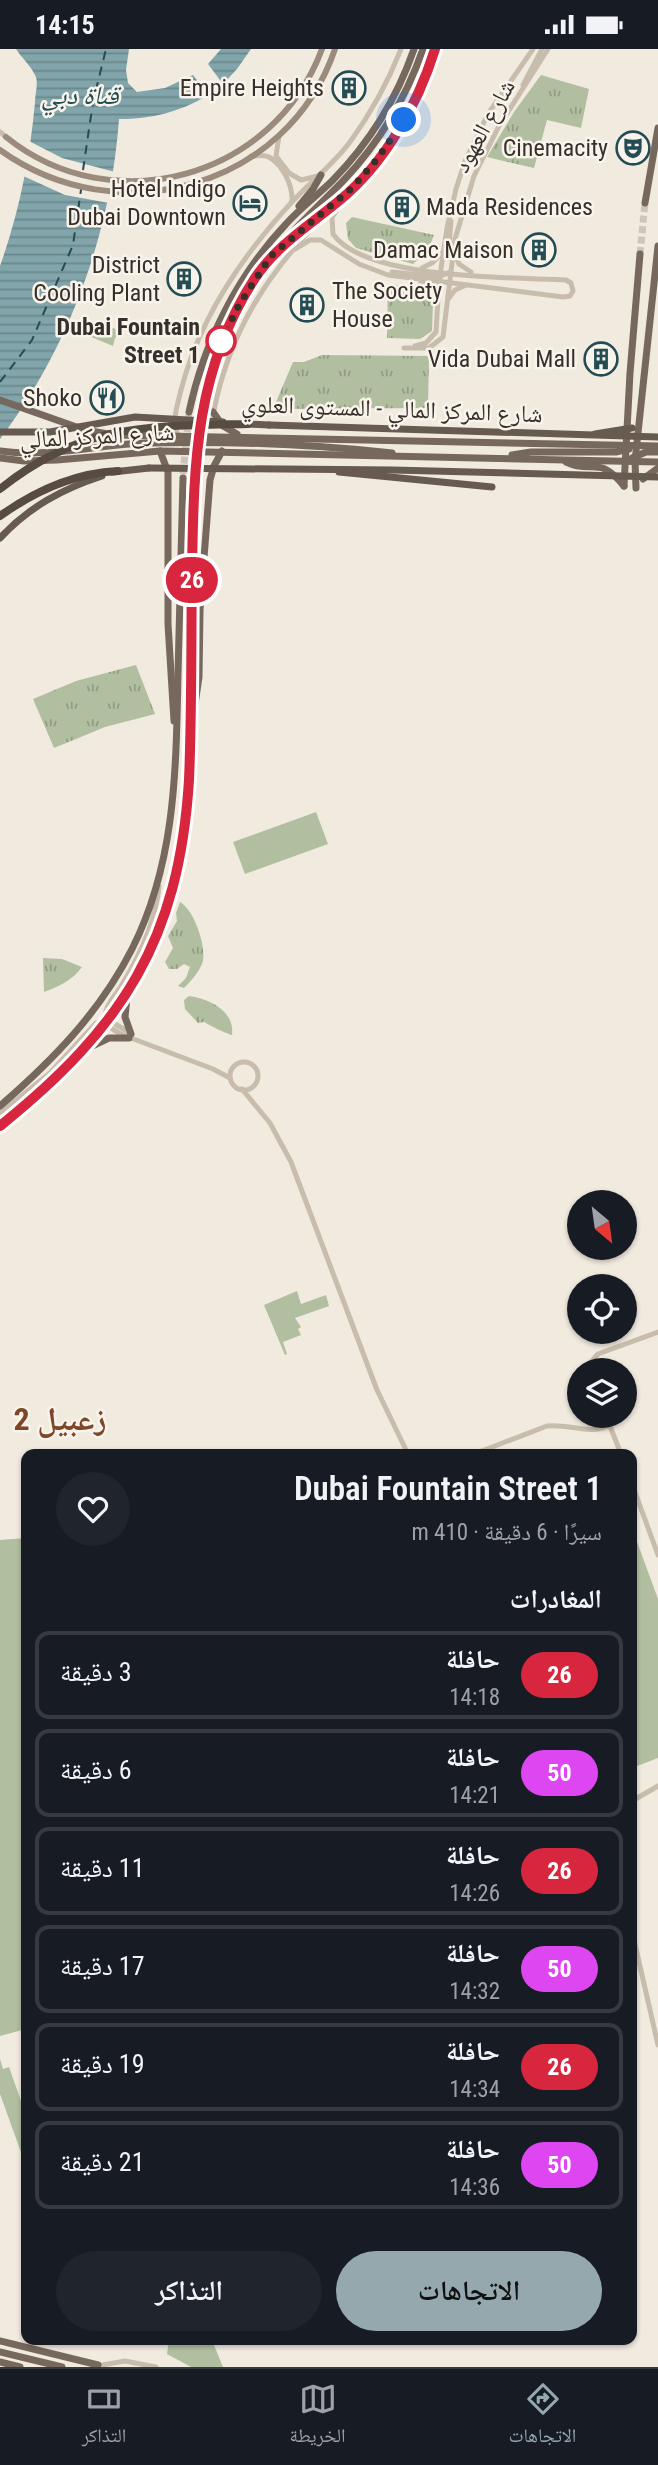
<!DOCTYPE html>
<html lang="ar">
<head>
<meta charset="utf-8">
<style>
  body { margin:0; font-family:"Roboto Condensed","Noto Naskh Arabic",sans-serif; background:#20242c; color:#f1f3f6; direction:rtl; height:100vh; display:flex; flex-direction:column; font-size:26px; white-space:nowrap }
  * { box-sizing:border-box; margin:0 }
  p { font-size:23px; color:#9ea1a6 }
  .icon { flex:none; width:38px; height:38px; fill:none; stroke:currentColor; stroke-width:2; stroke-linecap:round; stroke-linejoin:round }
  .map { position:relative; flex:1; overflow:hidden; direction:ltr }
  .sheet { position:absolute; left:21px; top:1400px; width:616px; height:896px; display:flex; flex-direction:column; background:#171b24; border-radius:14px; box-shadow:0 2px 5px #0004; direction:rtl }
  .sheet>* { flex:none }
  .badge { padding:0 14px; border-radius:23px; font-size:24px; line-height:46px }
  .needle { width:46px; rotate:151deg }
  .tools { position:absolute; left:567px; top:1141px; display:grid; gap:14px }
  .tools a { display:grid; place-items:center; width:70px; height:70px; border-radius:50%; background:#171b24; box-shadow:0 2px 5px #0004; font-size:35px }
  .you { position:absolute; width:35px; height:35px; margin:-18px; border:5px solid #fff; border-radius:50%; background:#1a73e8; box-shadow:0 0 0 10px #1a73e833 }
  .map>.badge { position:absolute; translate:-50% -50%; box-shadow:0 0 0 4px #fff }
  h2 { padding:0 35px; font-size:26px; line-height:63px }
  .round { display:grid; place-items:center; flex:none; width:74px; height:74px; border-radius:37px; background:#20242c }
  .headline { display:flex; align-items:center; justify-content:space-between; height:119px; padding:0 35px }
  h1 { font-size:33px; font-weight:600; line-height:52px }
  .cta { display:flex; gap:14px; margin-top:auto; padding:14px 35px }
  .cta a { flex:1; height:80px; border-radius:42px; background:#94a8ad; color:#111; font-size:28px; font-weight:600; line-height:80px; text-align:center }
  .cta a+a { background:#20242c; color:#f1f3f6 }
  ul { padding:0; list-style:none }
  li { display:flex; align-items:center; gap:21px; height:88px; margin:0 14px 10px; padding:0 21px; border:4px solid #363941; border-radius:14px }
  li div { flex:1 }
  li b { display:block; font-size:26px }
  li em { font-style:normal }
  li .badge { min-width:77px; font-weight:700; text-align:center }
  .status { display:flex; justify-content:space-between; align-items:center; height:49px; padding:0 35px; background:#171b24; direction:ltr }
  .status svg { height:19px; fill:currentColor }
  .dock { display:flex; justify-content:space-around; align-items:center; height:98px; border-top:2px solid #363941; background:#171b24; font-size:19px; color:#9ea1a6 }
  .dock a { display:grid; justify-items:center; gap:4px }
  .dock .selected { color:#94a8ad }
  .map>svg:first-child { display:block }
  .grass { fill:url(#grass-tufts) }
  .green { fill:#b1bfa0 }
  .water { fill:url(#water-rules) }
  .pier { fill:#f1eadf }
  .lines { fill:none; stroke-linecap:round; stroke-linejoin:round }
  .ferry { stroke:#234c54; stroke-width:2; stroke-dasharray:9 7; stroke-linecap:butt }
  .primary-tunnel { stroke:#ccc5bb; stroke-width:7; stroke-dasharray:7 3.5; stroke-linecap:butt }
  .tertiary { stroke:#c8bcac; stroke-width:5 }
  .secondary { stroke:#9b8b7d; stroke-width:6 }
  .primary { stroke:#77685d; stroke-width:7 }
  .trunk { stroke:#675a50; stroke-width:7 }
  .motorway { stroke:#574b42; stroke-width:8 }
  .trunk-bridge { stroke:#675a50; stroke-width:7 }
  .motorway-bridge { stroke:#574b42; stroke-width:8 }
  .line-casing { stroke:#fff; stroke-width:16 }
  .line { stroke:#d7263d; stroke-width:10 }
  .walk { stroke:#372f2a; stroke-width:7; stroke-dasharray:0 12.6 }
  .stop-dot { fill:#fff; stroke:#d7263d; stroke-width:3.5 }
  .labels { text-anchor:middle; stroke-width:5; stroke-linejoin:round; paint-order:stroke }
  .poi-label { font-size:24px; fill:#372f2a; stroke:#f8f4eb; text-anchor:end }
  .street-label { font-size:24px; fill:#372f2a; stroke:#f8f4eb }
  .stop-label { font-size:24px; font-weight:bold; fill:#372f2a; stroke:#f8f4eb; text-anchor:end }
  .water-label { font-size:26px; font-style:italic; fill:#234c54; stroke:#f8f4eb }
  .district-label { font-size:32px; font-weight:bold; fill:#7e472a; stroke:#f8f4eb }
</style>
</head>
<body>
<div class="status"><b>14:15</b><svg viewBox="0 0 49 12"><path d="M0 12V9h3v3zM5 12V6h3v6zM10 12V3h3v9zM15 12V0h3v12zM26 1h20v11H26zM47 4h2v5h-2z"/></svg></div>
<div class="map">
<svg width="658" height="2318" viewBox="0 0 658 2318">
  <defs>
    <pattern id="grass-tufts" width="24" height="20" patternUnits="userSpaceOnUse" patternTransform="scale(1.75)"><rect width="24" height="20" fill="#b1bfa0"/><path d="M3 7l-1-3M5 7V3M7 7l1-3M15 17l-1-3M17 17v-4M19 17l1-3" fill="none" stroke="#919c83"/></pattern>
    <pattern id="water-rules" width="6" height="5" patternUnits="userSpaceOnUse" patternTransform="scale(1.75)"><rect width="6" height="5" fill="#81a5ab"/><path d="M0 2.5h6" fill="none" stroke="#6a878b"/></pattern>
  </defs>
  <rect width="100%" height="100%" fill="#f1eadf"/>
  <g class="grass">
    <path d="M541 26 589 40 581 79 547 71 534 119 487 108 514 63Z"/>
    <path d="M352 168 434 186 428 201 413 215 356 199 348 190 346 174Z"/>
    <path d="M388 235 421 239 433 253 432 282 420 290 387 289Z"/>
    <path d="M322 306 429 307 428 359 273 360 293 313H304Z"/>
    <path d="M136 616 155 665 105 678 54 699 33 650 76 632Z"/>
    <path d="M180 853C194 861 206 896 203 912 200 922 191 932 184 939L178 937 186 929 190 918 184 915 177 920H169L165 913 173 899 168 887 177 872 176 864Z"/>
    <path d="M43 909 62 910 82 918C73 931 58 938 44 943Z"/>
    <path d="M189 947C210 950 235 962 232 986 227 985 207 975 204 973L198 974 185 960 184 951Z"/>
  </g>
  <g class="green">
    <path d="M83 269 122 282 115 289 113 297 77 282Z"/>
    <path d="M316 763 328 795 245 825 233 793Z"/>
    <path d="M297 1242 301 1255 326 1246 329 1257 295 1269 301 1278 298 1280 301 1286 283 1293 287 1305 285 1306 264 1256Z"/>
    <path d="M632 1479 658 1550V1709L632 1719Z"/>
    <path d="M26 1489V1980L0 1987V1491Z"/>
    <path d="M0 2010 3 2020 9 2018 26 2066V2117L0 2045Z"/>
    <path d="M169 2291H212L223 2318H191L167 2305Z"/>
  </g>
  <g class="water">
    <path d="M16 0H129L126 21 128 34 137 43 165 39 193 26 208 46C180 63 152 70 119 70 111 184 69 299 0 390V217C19 164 30 109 35 53 35 45 39 33 35 26 31 17 21 8 16 0Z"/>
    <path d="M221 0H251L237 20 223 35 208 15Z"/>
  </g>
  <path class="pier" d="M27 91 62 109 115 123 109 154 65 146 21 126Z"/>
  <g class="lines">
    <g class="ferry">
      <path d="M83 121 93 53 106 0"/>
      <path d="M0 333 32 291 73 196 83 127"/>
    </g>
    <g class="primary-tunnel">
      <path d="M640 205 645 154"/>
      <path d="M183 425 189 363"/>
      <path d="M194 425 201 363"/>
    </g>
    <g class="tertiary">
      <path d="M523 36 542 0"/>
      <path d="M0 83 6 88"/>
      <path d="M279 87 276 107 289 124 301 131 318 127"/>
      <path d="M251 107C257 107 263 105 269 108 283 116 293 137 292 152"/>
      <path d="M338 153C381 109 417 60 435 0"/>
      <path d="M451 172 448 209H453"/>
      <path d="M295 200 310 191H321L359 215 388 226 563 248 570 247 573 242 571 234 566 231C512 228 365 231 333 185L332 168 345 150"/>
      <path d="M455 205 459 215 471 223"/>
      <path d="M422 219 432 214 442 204"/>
      <path d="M392 223 439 228 450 223"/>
      <path d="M421 233 429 237 437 246"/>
      <path d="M449 249 455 241 466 236"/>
      <path d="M415 297 426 294 436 283 439 233 447 179 456 140 465 112 488 65 533 0"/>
      <path d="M404 299H429L443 288 455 190 474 127 499 77 548 0"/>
      <path d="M213 366C229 282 269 221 329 162"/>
      <path d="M179 387C170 375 178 355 181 341 199 271 242 207 291 154 310 133 333 116 350 93 371 64 388 33 401 0"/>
      <path d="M159 837C156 872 141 904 123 934 118 943 108 953 106 962 102 976 113 981 123 986L213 1020 230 1029"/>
      <circle cx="244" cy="1027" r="14"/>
      <path d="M242 1040 270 1074 291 1113 377 1341 408 1405"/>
      <path d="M0 1064 50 1024 96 974 112 973 130 984"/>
      <path d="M590 1321 592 1312 598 1305 658 1283"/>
      <path d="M606 1367 621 1405"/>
      <path d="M474 1405 547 1377C569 1374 589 1387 610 1376"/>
      <path d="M632 1435 658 1506"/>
      <path d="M632 1752 658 1737"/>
      <path d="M632 1882 658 1996"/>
      <path d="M97 2317 125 2312 156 2318"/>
    </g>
    <g class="secondary">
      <path d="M6 88C113 174 274 129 322 0"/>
      <path d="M0 101C117 185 287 140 335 0"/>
    </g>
    <g class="primary">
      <path d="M645 154 658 79"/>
      <path d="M299 157 313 140 321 126"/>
      <path d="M288 193 312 171 339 151"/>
      <path d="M0 351 85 381 114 386 658 397"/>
      <path d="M189 363C204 293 237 227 286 175 300 159 318 146 333 131 369 94 397 49 414 0"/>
      <path d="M201 363C212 305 236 251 273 205 295 178 320 156 343 132 379 94 406 49 423 0"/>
      <path d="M213 363 223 377 237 385"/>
      <path d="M0 402C49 409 95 396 145 394 227 392 310 395 392 404"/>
      <path d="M160 402 168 423V575L174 672"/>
      <path d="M512 406 531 403H616L629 400"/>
      <path d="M0 409 24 412 57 411 160 402 658 413"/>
      <path d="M632 409 646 403H658"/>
      <path d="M566 413C594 426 598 405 624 437"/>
      <path d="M643 430 658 419"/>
      <path d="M624 437 630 324 640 205"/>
      <path d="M636 439 635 412 658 197"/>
      <path d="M193 669 199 628 200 561 210 431 214 417 222 402"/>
      <path d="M127 949 125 968 131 985"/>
      <path d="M88 999 109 989H129"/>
      <path d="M0 1057C53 1011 100 963 132 900 176 813 176 720 178 625 180 560 181 494 183 429"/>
      <path d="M0 1077C53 1035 102 990 136 930 189 837 188 734 190 631 191 564 192 497 194 429"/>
      <path d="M0 2292 98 2316"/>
      <path d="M0 2303 62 2318"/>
      <path d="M0 2313 20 2318"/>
    </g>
    <g class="trunk">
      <path d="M248 375 269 376"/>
      <path d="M113 423 149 419"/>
      <path d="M339 423 492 438"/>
      <path d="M0 489C29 458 62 440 102 427"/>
    </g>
    <path class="motorway" d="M0 467C35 442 74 424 118 422"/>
    <g class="trunk-bridge">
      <path d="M269 376 658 388"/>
      <path d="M0 383H50L135 368 223 373"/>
      <path d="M595 385 632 379"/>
      <path d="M149 419 393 421 658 428"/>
    </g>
    <path class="motorway-bridge" d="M0 440C82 374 149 377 248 375"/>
  </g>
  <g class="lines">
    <defs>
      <path id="line" d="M0 1077C123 978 179 891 189 731 192 661 191 590 192 519 194 414 195 321 255 229 277 196 310 176 340 151 385 114 418 55 435 0"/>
    </defs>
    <use href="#line" class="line-casing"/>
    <use href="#line" class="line"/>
    <path class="walk" d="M221 292 240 254 271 207 352 139 378 109 404 71"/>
  </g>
  <defs>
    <symbol id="building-ring" viewBox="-11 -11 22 22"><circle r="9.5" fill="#f8f4eb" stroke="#234c54" stroke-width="1.5"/><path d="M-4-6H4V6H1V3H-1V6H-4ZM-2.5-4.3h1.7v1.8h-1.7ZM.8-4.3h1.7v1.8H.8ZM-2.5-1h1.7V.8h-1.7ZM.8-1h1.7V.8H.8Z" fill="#234c54"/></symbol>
    <symbol id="theatre-ring" viewBox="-11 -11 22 22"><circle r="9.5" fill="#f8f4eb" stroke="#234c54" stroke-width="1.5"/><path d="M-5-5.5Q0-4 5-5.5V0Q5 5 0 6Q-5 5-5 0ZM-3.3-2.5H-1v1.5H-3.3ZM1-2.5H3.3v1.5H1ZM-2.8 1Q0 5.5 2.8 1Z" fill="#234c54"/></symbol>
    <symbol id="hotel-ring" viewBox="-11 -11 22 22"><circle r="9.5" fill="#f8f4eb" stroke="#234c54" stroke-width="1.5"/><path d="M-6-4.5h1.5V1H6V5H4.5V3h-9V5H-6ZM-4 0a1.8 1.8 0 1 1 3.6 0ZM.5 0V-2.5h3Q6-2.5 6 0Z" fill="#234c54"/></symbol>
    <symbol id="restaurant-ring" viewBox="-11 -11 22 22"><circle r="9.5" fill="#f8f4eb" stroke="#234c54" stroke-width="1.5"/><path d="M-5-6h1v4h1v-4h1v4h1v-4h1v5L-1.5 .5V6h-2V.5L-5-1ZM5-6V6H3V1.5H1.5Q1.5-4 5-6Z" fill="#234c54"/></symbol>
  </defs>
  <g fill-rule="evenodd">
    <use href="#building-ring" x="330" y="20" width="38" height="38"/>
    <use href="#theatre-ring" x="614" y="80" width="38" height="38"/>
    <use href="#hotel-ring" x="231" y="135" width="38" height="38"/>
    <use href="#building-ring" x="383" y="139" width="38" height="38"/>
    <use href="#building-ring" x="520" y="182" width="38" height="38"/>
    <use href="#building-ring" x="165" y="211" width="38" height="38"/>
    <use href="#building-ring" x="288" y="237" width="38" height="38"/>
    <use href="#building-ring" x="582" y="291" width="38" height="38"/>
    <use href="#restaurant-ring" x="88" y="330" width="38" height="38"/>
  </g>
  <circle class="stop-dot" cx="221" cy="292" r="14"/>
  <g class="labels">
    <g class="poi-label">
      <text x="324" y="47">Empire Heights</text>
      <text x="608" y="107">Cinemacity</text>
      <text x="226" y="148">Hotel Indigo<tspan x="226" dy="28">Dubai Downtown</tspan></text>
      <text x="426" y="166" text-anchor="start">Mada Residences</text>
      <text x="514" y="209">Damac Maison</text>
      <text x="160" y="224">District<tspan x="160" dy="28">Cooling Plant</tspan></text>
      <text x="332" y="250" text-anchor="start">The Society<tspan x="332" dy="28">House</tspan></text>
      <text x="576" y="318">Vida Dubai Mall</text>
      <text x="82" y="357">Shoko</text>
    </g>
    <g class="street-label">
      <text transform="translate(484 77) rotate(-61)" y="8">شارع العهود</text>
      <text transform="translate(392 360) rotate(2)" y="8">شارع المركز المالي - المستوى العلوي</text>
      <text transform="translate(97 387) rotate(-3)" y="8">شارع المركز المالي</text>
    </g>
    <g class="stop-label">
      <text x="200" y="286">Dubai Fountain<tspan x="200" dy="28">Street 1</tspan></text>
    </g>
    <g class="water-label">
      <text x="80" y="55">قناة دبي</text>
    </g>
    <g class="district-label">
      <text x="60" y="1381">زعبيل 2</text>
    </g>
  </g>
</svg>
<div class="tools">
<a><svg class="needle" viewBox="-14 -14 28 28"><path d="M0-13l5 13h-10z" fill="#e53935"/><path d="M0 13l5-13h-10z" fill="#9ea1a6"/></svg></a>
<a><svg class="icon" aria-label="locate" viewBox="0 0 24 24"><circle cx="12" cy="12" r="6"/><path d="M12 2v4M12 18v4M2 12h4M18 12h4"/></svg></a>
<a><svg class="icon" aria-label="layers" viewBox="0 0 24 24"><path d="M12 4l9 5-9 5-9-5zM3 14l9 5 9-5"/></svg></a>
</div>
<div class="you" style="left:404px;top:71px"></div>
<b class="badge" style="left:192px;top:531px;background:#d7263d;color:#fff">26</b>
<section class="sheet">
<div class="headline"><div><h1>Dubai Fountain Street 1</h1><p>سيرًا · 6 دقيقة · 410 m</p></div><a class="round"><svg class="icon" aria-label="heart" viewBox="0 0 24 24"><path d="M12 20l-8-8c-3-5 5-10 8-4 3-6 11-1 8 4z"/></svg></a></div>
<h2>المغادرات</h2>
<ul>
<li><span class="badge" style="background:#d7263d;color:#fff">26</span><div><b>حافلة</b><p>14:18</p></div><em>3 دقيقة</em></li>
<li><span class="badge" style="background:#de46f2;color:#fff">50</span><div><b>حافلة</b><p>14:21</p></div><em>6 دقيقة</em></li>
<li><span class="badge" style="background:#d7263d;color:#fff">26</span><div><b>حافلة</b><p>14:26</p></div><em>11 دقيقة</em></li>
<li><span class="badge" style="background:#de46f2;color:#fff">50</span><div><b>حافلة</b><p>14:32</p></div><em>17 دقيقة</em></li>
<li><span class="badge" style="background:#d7263d;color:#fff">26</span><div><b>حافلة</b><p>14:34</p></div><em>19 دقيقة</em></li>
<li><span class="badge" style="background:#de46f2;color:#fff">50</span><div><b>حافلة</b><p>14:36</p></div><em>21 دقيقة</em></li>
</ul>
<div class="cta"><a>الاتجاهات</a><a>التذاكر</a></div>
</section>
</div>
<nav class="dock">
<a class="selected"><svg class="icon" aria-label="directions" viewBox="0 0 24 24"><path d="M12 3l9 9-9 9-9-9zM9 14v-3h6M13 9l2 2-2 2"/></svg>الاتجاهات</a>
<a><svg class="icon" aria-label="map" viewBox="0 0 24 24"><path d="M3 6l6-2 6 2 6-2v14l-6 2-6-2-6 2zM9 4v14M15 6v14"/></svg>الخريطة</a>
<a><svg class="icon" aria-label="tickets" viewBox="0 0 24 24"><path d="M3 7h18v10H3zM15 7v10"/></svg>التذاكر</a>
</nav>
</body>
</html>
